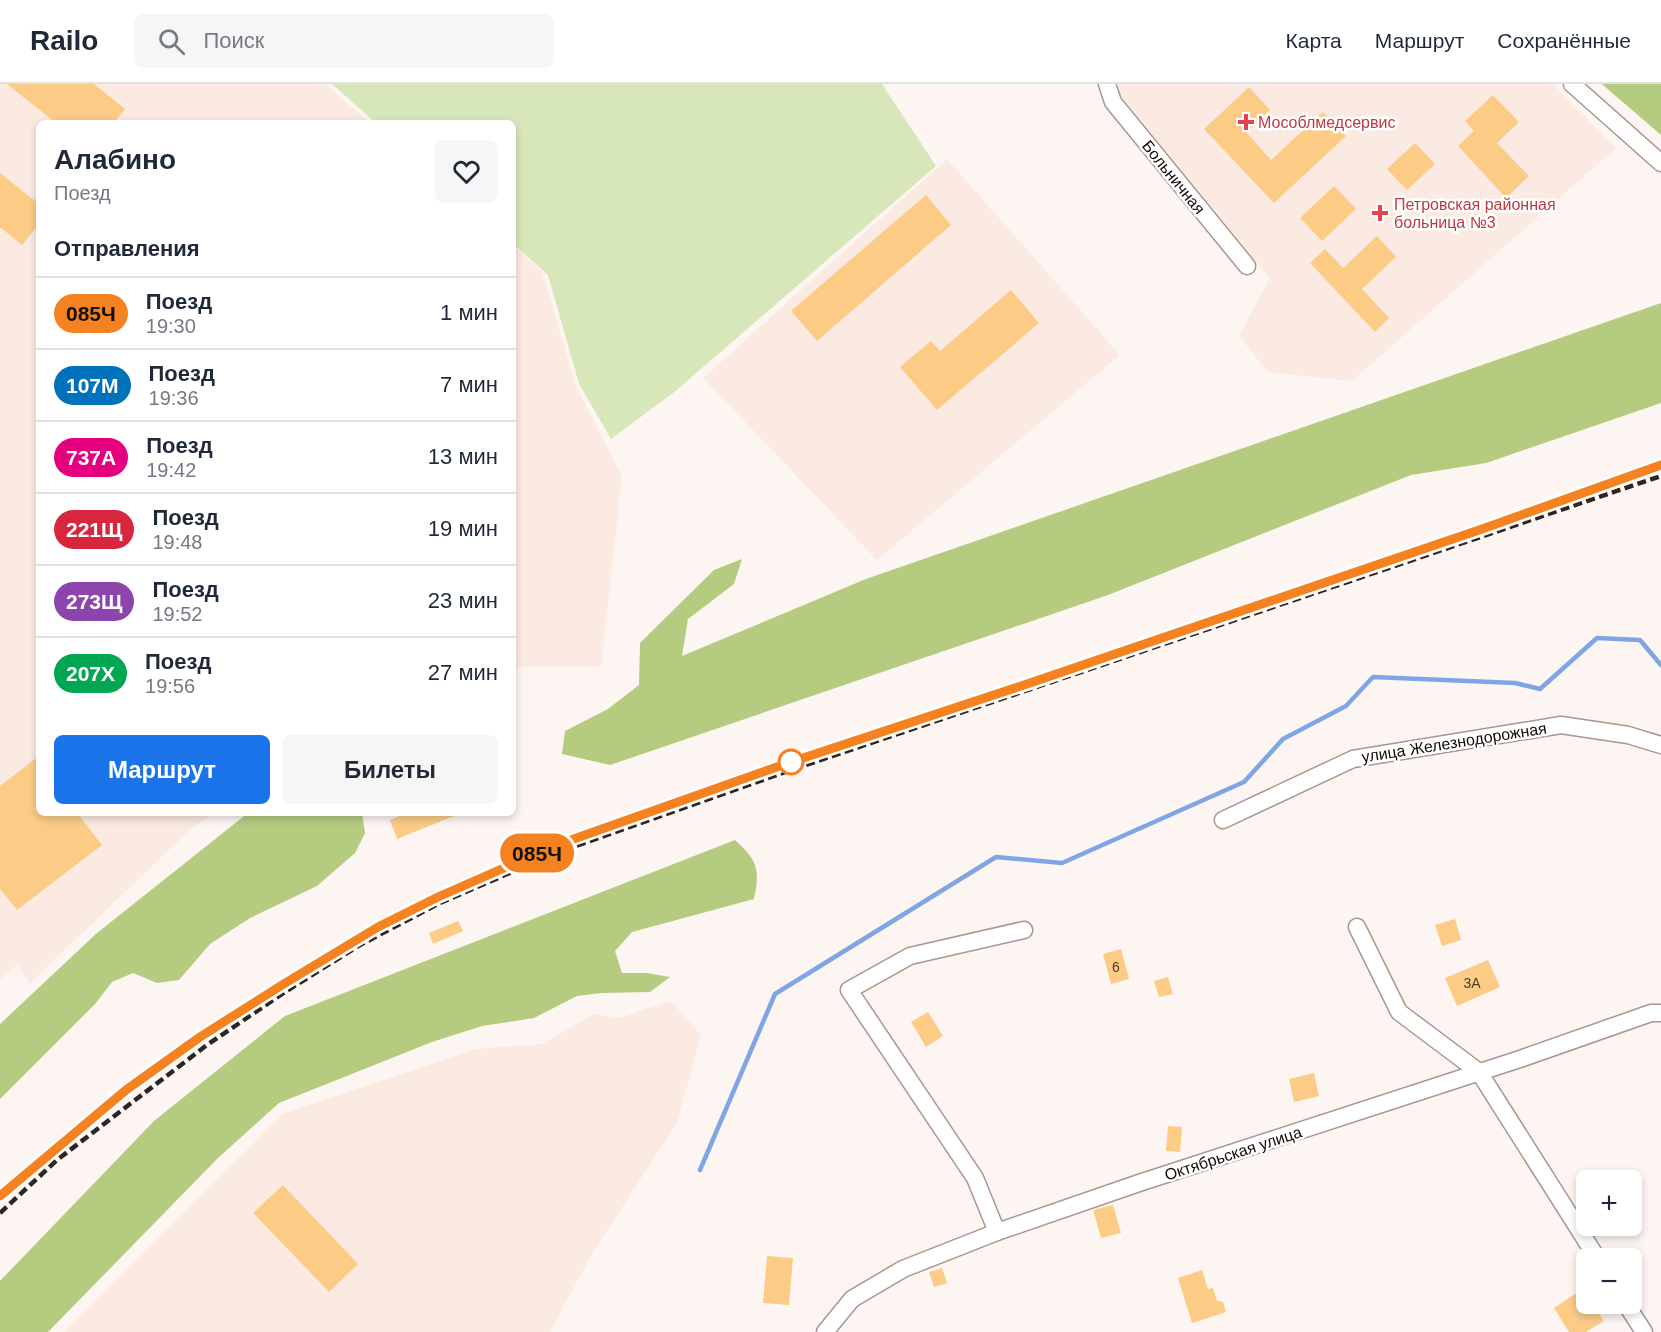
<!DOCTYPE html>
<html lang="ru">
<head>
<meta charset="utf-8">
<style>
  body { margin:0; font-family:Helvetica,sans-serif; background:#f6f6f7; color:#1f2937; height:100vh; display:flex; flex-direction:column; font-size:22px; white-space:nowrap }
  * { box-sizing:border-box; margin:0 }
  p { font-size:20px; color:#747a83 }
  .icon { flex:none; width:33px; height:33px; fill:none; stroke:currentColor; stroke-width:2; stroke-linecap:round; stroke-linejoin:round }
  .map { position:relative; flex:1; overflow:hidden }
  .details { position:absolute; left:36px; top:36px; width:480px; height:696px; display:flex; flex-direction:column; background:#fff; border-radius:9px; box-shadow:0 3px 9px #0003 }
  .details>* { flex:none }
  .badge { padding:0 12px; border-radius:20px; font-size:21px; line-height:39px }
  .buttons { position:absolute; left:1576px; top:1086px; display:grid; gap:12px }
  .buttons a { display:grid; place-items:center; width:66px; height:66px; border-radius:9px; background:#fff; box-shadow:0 3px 9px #0003; font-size:30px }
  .map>.badge { position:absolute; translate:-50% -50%; box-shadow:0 0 0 3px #fff }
  h2 { padding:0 18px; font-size:22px; line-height:54px }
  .round { display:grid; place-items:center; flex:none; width:63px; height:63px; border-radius:9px; background:#f6f6f7 }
  .summary { display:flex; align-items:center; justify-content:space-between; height:102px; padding:0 18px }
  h1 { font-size:28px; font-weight:700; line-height:45px }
  .button { display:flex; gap:12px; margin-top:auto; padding:12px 18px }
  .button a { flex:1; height:69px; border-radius:9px; background:#1a73e8; color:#fff; font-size:24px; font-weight:700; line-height:69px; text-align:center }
  .button a+a { background:#f6f6f7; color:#1f2937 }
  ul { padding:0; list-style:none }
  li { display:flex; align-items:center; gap:18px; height:72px; padding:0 18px; border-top:2px solid #e0e1e3 }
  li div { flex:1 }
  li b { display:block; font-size:22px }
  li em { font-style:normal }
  li .badge { min-width:66px; font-weight:700; text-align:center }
  header { display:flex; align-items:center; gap:36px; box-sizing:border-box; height:84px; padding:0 30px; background:#fff; border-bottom:2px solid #e0e1e3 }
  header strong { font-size:28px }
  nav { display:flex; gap:33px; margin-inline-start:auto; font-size:21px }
  .search { width:420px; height:54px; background:#f6f6f7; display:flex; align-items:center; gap:15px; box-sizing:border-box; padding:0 21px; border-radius:9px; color:#747a83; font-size:22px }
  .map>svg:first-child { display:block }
  .built { fill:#fbeae2 }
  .green { fill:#d8e7ba }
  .forest { fill:#b5cb80 }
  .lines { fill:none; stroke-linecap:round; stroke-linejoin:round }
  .stream { stroke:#80a5e5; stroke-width:4.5 }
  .building { fill:#fccc87 }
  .minor-casing { stroke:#aa968e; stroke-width:19 }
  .minor { stroke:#fff; stroke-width:16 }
  .rail { stroke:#2c2523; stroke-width:4.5; stroke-dasharray:9 4.5; stroke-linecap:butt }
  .line-casing { stroke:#fff; stroke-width:14 }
  .line { stroke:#f58220; stroke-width:9 }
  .health-dot { fill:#e0444e; stroke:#fff; stroke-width:2 }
  .stop-dot { fill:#fff; stroke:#f58220; stroke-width:3 }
  .labels { text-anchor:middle; stroke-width:5; stroke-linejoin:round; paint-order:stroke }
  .number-label { font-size:14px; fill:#4c3a28 }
  .health-label { font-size:16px; fill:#be3a42; stroke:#fff; text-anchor:start }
  .street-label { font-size:16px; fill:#110a08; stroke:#fff }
</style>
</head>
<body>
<header>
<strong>Railo</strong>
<div class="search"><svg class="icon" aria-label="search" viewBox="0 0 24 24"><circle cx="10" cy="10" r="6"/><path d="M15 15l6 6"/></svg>Поиск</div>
<nav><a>Карта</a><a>Маршрут</a><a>Сохранённые</a></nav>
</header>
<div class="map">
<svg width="1661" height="1248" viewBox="0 0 1661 1248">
  <rect width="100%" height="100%" fill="#fdf5f1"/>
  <g class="built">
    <path d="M0 0H325L370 39H39V729H213L194 742 30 899 17 881 0 896Z"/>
    <path d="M1120 0H1553L1616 64 1352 297 1268 288 1239 252 1270 194 1115 4Z"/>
    <path d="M947 75 1120 271 877 476 703 294Z"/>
    <path d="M513 162 542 187 576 302 622 393 601 583H513Z"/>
    <path d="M671 917 701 951 677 1039 593 1168 550 1248H64L283 1030 476 965 542 960 594 930 619 934Z"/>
  </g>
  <path class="green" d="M332 0H882L936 82 673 309 611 355 579 300 548 191 513 160V39H376Z"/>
  <g class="forest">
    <path d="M1602 0H1661V51L1610 7Z"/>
    <path d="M1661 219V319L1486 379 1411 391 1108 511 610 681 562 670 565 647 608 625 639 601 640 559 714 486 742 475 734 500 688 535 682 572 866 495Z"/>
    <path d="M248 729H362L365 749 355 769 317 802 250 834 210 860 179 896 157 899 133 889 112 898 95 920 0 1015V940L97 849Z"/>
    <path d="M735 756C758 777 760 785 754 815L632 848 615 867 622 889H647L670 893 650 908 602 909 577 912 534 934 482 942 432 958 279 1019 217 1075 48 1248H0V1197L154 1037 285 932Z"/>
  </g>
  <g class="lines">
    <path class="stream" d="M700 1086 775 910 996 773 1062 779 1244 698 1283 655 1346 622 1373 593 1515 599 1540 605 1597 554 1640 556 1661 581"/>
  </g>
  <g class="building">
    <path d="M7 0H94L125 25 114 39H56Z"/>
    <path d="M1249 3 1270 26 1246 48 1271 76 1323 28 1346 52 1274 119 1204 45Z"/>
    <path d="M1493 11 1519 38 1497 59 1529 92 1506 114 1458 62 1474 47 1465 37Z"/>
    <path d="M1415 59 1435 80 1407 106 1387 85Z"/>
    <path d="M0 89 39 120V140L22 161 0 143Z"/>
    <path d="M1334 102 1356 125 1322 157 1300 134Z"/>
    <path d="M926 111 951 141 817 257 791 227Z"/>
    <path d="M1377 152 1396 173 1362 205 1389 234 1375 248 1310 179 1325 165 1343 184Z"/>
    <path d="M1011 206 1039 239 937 326 900 283 931 257 940 267Z"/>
    <path d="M39 672V729H77L102 761 17 826 0 805V702Z"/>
    <path d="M407 729H459V730L397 755 390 736Z"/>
    <path d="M1455 835 1461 856 1442 862 1435 841Z"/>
    <path d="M458 837 463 847 433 860 429 849Z"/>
    <path d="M1121 865 1129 895 1111 900 1103 870Z"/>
    <path d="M1488 876 1500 903 1457 922 1445 894Z"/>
    <path d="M1168 893 1173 910 1159 913 1154 897Z"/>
    <path d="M928 928 943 952 926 963 911 938Z"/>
    <path d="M1314 989 1319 1012 1294 1018 1289 995Z"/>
    <path d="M1168 1042 1182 1043 1180 1068 1166 1067Z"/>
    <path d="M283 1101 358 1180 329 1208 253 1129Z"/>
    <path d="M1113 1121 1121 1149 1101 1154 1093 1126Z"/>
    <path d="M767 1172 793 1174 789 1221 763 1219Z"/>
    <path d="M942 1184 947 1199 934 1203 929 1188Z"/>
    <path d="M1202 1186 1208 1205 1213 1204 1217 1217 1223 1218 1226 1228 1192 1239 1178 1194Z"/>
    <path d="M1587 1202V1220H1593L1604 1237 1586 1248H1569L1554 1224Z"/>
  </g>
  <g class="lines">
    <defs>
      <g id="minor">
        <path d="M1107 0 1113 18 1247 182"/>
        <path d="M1572 0 1661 79"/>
        <path d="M1223 736 1353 675 1561 641 1628 651 1661 661"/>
        <path d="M1357 843 1399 928 1479 988 1597 1174"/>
        <path d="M997 1148 975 1094 849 906 910 872 1024 846"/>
        <path d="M1626 1220 1644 1248"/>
        <path d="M825 1248 852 1215 903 1185 997 1148 1139 1099 1520 975 1651 929H1661"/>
      </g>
    </defs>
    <use href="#minor" class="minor-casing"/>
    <use href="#minor" class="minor"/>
    <g class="rail">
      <path d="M1576 411 1661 381"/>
      <path d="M0 1112 126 1006 200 953 260 915"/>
      <path d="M0 1129 57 1076 207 961 285 908 360 861 440 819 556 769 794 685 1661 392"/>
    </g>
  </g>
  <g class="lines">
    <defs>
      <path id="line" d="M0 1112 126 1006 200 953 282 901 378 843 438 813 554 762 791 678 1027 600 1485 444 1661 381"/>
    </defs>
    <use href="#line" class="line-casing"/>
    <use href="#line" class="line"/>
  </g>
  <g class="health-dot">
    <path d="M1243 29h6v6h6v6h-6v6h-6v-6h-6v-6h6z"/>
    <path d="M1377 120h6v6h6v6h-6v6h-6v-6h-6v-6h6z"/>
  </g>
  <circle class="stop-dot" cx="791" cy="678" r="12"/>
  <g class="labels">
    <g class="number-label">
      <text x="1116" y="888">6</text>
      <text x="1472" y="904">3А</text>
    </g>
    <g class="health-label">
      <text x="1258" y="44">Мособлмедсервис</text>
      <text x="1394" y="126">Петровская районная<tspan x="1394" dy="18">больница №3</tspan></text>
    </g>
    <g class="street-label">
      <text transform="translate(1174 93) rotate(51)" y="6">Больничная</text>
      <text transform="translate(1454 658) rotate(-9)" y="6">улица Железнодорожная</text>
      <text transform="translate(1233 1069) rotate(-18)" y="6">Октябрьская улица</text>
    </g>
  </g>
</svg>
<div class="buttons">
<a>+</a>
<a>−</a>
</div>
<b class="badge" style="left:537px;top:769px;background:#f58220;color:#111">085Ч</b>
<section class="details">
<div class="summary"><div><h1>Алабино</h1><p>Поезд</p></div><a class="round"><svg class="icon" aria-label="heart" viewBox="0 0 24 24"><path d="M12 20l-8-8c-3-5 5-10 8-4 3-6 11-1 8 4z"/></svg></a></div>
<h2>Отправления</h2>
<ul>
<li><span class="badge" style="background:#f58220;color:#111">085Ч</span><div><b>Поезд</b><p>19:30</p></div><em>1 мин</em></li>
<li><span class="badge" style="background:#0072bc;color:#fff">107М</span><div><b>Поезд</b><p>19:36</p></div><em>7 мин</em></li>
<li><span class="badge" style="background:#e6007e;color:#fff">737А</span><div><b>Поезд</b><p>19:42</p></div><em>13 мин</em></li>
<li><span class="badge" style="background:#d7263d;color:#fff">221Щ</span><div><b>Поезд</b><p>19:48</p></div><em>19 мин</em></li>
<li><span class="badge" style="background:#8e44ad;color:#fff">273Щ</span><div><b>Поезд</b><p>19:52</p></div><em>23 мин</em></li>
<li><span class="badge" style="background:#00a651;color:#fff">207Х</span><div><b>Поезд</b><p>19:56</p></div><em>27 мин</em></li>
</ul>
<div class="button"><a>Маршрут</a><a>Билеты</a></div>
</section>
</div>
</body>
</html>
